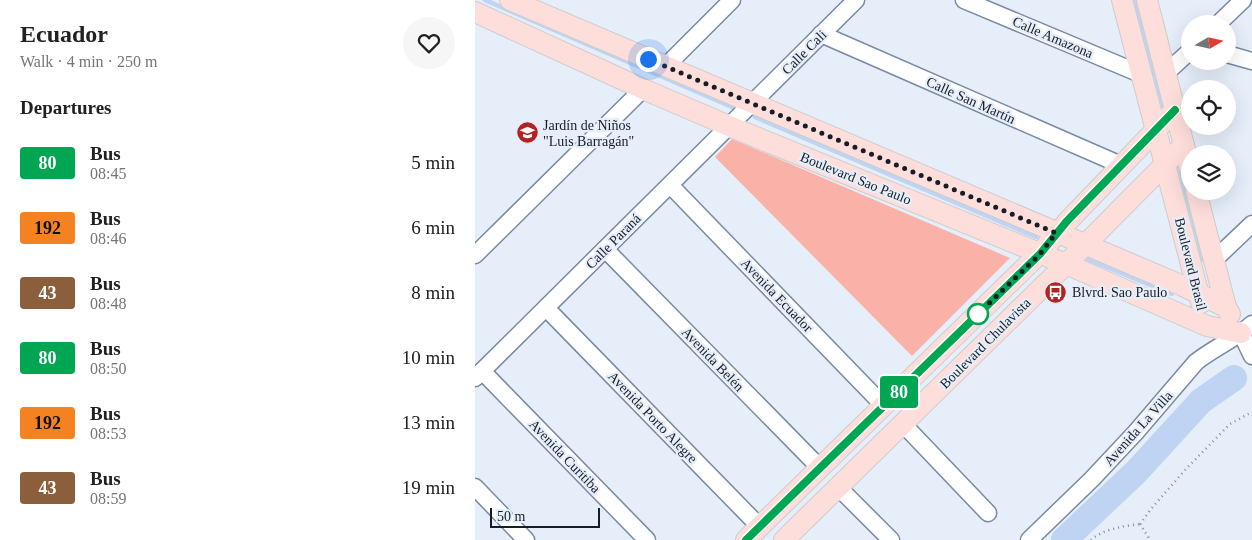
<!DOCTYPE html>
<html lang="en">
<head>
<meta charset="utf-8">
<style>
  body { margin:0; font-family:Georgia,serif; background:#f6f6f6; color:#202124; height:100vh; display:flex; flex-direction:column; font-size:19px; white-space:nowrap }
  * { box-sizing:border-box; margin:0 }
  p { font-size:16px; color:#757577 }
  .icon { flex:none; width:28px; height:28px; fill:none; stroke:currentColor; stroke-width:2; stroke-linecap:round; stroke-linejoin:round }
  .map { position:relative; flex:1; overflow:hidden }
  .sheet { display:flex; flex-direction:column; background:#fff; width:475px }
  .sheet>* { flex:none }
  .badge { padding:0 10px; border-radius:4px; font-size:18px; line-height:32px }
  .needle { width:32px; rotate:81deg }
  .buttons { position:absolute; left:706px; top:15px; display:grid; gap:10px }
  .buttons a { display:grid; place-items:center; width:55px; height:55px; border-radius:50%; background:#fff; box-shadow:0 5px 20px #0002; font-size:25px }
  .scale { position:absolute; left:15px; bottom:12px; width:110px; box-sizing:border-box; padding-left:5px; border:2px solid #161d27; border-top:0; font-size:14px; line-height:18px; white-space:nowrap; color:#161d27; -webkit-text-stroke:4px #e6eef9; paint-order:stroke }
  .you { position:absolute; width:25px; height:25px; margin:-12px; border:4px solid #fff; border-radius:50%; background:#1a73e8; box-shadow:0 0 0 8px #1a73e833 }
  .map>.badge { position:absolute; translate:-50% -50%; box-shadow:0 0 0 2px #fff }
  h2 { padding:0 20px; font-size:19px; line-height:45px }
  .round { display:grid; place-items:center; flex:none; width:52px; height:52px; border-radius:26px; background:#f6f6f6 }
  .summary { display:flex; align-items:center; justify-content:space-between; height:85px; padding:0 20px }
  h1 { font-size:24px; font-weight:700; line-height:38px }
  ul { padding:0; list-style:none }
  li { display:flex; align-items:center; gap:15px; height:65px; padding:0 20px }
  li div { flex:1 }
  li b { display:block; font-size:19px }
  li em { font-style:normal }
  li .badge { min-width:55px; font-weight:700; text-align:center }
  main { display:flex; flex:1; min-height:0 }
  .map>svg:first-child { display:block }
  .green { fill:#f9b1a8 }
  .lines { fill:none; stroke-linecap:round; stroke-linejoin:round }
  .stream { stroke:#bfd3f2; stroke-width:4.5 }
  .river { stroke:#bfd3f2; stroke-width:26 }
  .minor-casing { stroke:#798aa4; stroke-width:19 }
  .major-casing { stroke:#cccdcf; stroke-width:22 }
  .path { stroke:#878f99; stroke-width:2.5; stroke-dasharray:1 4; stroke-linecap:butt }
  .minor { stroke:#fff; stroke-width:16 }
  .major { stroke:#fededa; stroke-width:20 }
  .line-casing { stroke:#fff; stroke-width:11 }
  .line { stroke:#00a651; stroke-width:8 }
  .walk { stroke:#161d27; stroke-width:5; stroke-dasharray:0 9 }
  .stop-dot { fill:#fff; stroke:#00a651; stroke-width:2.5 }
  .labels { text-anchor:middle; stroke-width:4.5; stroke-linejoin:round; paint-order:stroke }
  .street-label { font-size:14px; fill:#161d27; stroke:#e6eef9 }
  .poi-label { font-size:14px; fill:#161d27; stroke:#e6eef9; text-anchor:start }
</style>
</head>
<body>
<main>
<section class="sheet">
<div class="summary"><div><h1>Ecuador</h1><p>Walk · 4 min · 250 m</p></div><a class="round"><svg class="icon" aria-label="heart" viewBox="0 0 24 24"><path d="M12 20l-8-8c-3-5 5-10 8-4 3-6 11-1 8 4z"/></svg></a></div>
<h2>Departures</h2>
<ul>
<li><span class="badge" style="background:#00a651;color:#fff">80</span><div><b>Bus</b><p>08:45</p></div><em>5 min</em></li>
<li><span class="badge" style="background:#f58220;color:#111">192</span><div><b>Bus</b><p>08:46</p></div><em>6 min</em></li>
<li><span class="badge" style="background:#8b5e3c;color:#fff">43</span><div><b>Bus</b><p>08:48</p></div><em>8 min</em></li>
<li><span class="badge" style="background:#00a651;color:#fff">80</span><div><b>Bus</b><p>08:50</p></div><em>10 min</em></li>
<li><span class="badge" style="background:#f58220;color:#111">192</span><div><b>Bus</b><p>08:53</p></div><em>13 min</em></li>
<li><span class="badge" style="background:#8b5e3c;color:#fff">43</span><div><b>Bus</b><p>08:59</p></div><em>19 min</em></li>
</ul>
</section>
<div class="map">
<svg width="777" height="540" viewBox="0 0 777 540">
  <rect width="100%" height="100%" fill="#e6eef9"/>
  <path class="green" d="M257 139 535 258 437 356 240 157Z"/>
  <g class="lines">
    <g class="stream">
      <path d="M10 0 257 107"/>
      <path d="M660 0 689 109"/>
      <path d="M280 117 561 237"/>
      <path d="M703 162 728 260"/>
      <path d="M612 259 697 294"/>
    </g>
    <path class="river" d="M589 540 661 472 726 401 759 378"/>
    <defs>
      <g id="minor">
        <path d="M489 0 668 75"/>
        <path d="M743 24 768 0"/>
        <path d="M346 34 646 165"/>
        <path d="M752 54 777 61"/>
        <path d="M190 67 257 0"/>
        <path d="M691 73 715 51"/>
        <path d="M195 185 409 406"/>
        <path d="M130 249 345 468"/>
        <path d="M0 255 168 89"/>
        <path d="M738 261 777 224"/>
        <path d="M71 308 285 527"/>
        <path d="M766 333 777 356"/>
        <path d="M7 371 172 540"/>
        <path d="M0 378 381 0"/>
        <path d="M428 424 513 513"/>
        <path d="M0 487 51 540"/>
        <path d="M363 487 416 540"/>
        <path d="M554 540 617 479 661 432 721 362C739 348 760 339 777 324"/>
      </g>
      <g id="major">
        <path d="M35 0 708 286 751 307"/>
        <path d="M647 0 726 303"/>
        <path d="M672 0 715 169"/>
        <path d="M0 12 168 89 254 126 591 264 732 326 766 333"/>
        <path d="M721 191 751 307 755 314"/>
        <path d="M271 540 565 253 593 221 700 110"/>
        <path d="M309 540 591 264 709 145"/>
      </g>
    </defs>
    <use href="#minor" class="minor-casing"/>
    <use href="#major" class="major-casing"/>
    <g class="path">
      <path d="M665 524 676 509 710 470 755 424 777 412"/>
      <path d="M665 524 675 540"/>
      <path d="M616 540C628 529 649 526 665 524"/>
    </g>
    <use href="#minor" class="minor"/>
    <use href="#major" class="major"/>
  </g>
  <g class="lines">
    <defs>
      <path id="line" d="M271 540 565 254 592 221 700 110"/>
    </defs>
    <use href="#line" class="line-casing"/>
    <use href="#line" class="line"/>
    <path class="walk" d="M173 59 581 233 565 254 503 314"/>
  </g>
  <defs>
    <symbol id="school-disc" viewBox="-11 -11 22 22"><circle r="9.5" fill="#b22223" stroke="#e6eef9"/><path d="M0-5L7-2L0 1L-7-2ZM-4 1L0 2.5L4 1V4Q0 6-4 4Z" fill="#fff"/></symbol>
    <symbol id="bus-disc" viewBox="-11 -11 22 22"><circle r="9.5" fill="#b22223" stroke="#e6eef9"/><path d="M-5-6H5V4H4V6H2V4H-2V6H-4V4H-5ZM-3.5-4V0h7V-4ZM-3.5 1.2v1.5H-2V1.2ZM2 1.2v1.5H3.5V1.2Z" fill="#fff"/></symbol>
  </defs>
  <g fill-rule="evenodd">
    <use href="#school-disc" x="40" y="120" width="25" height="25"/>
    <use href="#bus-disc" x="568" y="280" width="25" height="25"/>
  </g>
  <circle class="stop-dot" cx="503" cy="314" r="10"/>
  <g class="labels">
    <g class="street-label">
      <text transform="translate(578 37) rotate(23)" y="5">Calle Amazona</text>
      <text transform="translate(329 52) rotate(-45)" y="5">Calle Cali</text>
      <text transform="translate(496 100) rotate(24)" y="5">Calle San Martín</text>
      <text transform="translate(381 178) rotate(22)" y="5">Boulevard Sao Paulo</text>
      <text transform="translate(138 241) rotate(-45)" y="5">Calle Paraná</text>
      <text transform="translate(716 264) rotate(76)" y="5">Boulevard Brasil</text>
      <text transform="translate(302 295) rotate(46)" y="5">Avenida Ecuador</text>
      <text transform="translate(510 343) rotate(-45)" y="5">Boulevard Chulavista</text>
      <text transform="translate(238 359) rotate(46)" y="5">Avenida Belén</text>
      <text transform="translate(178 417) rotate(46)" y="5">Avenida Porto Alegre</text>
      <text transform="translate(663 428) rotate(-48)" y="5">Avenida La Villa</text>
      <text transform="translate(90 456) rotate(46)" y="5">Avenida Curitiba</text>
    </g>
    <g class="poi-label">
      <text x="68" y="130">Jardín de Niños<tspan x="68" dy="16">"Luis Barragán"</tspan></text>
      <text x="597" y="297">Blvrd. Sao Paulo</text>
    </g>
  </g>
</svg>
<div class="buttons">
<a><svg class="needle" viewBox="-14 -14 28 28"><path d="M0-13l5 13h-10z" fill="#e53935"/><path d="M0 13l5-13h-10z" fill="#757577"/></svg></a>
<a><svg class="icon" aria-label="locate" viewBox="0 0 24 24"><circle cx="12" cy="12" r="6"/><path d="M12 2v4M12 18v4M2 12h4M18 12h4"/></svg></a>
<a><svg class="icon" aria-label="layers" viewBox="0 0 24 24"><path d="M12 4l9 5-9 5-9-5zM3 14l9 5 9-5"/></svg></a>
</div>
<div class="scale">50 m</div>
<div class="you" style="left:173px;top:59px"></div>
<b class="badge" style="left:424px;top:392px;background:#00a651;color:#fff">80</b>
</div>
</main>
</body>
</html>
